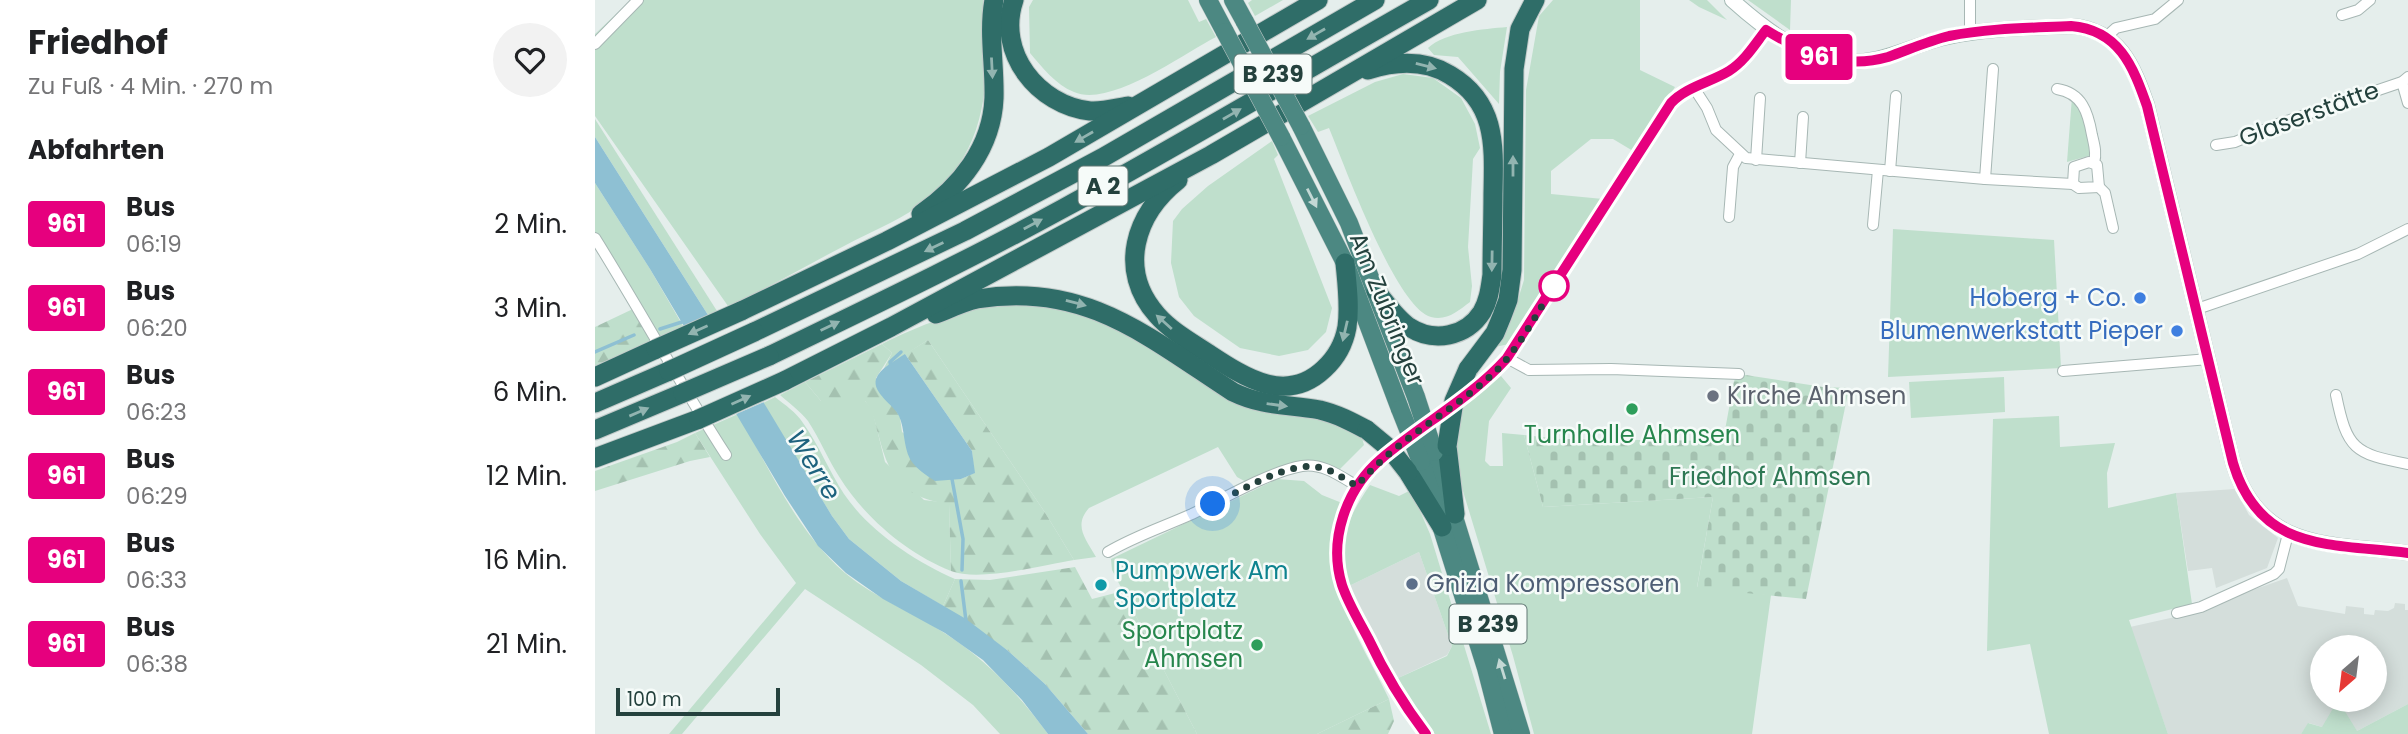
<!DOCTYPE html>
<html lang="de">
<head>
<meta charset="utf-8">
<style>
  body { margin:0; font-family:Poppins,sans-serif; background:#f2f2f2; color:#202124; height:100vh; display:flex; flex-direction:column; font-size:26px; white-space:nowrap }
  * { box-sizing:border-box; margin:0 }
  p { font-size:23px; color:#757577 }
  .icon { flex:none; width:38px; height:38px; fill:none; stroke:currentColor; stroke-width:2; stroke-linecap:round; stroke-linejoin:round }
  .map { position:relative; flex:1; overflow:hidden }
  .details { display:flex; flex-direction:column; background:#fff; width:595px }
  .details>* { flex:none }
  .badge { padding:0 14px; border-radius:5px; font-size:24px; line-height:46px }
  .needle { width:46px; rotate:208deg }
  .buttons { position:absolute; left:1715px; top:635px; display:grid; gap:14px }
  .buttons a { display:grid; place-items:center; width:77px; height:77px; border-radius:50%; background:#fff; box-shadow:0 4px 18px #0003; font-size:35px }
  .scale { position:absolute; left:21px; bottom:18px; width:164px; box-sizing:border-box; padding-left:7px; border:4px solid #24413d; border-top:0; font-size:19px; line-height:24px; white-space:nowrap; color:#24413d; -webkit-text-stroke:5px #f6fbf9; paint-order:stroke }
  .you { position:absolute; width:35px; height:35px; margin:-18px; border:5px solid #fff; border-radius:50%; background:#1a73e8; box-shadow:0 0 0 10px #1a73e833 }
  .map>.badge { position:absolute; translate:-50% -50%; box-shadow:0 0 0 4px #fff }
  h2 { padding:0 28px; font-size:26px; line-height:63px }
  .round { display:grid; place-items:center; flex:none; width:74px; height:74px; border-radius:37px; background:#f2f2f2 }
  .overview { display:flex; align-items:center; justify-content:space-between; height:119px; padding:0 28px }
  h1 { font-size:33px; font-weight:700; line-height:52px }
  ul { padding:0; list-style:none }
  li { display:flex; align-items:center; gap:21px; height:84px; padding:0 28px }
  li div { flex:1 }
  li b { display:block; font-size:26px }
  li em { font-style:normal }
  li .badge { min-width:77px; font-weight:700; text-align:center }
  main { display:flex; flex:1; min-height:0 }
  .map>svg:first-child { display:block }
  .built { fill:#d4dedb; fill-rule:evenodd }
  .green { fill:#bfdfcc }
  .forest { fill:url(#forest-firs) }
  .cemetery { fill:url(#cemetery-stones) }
  .water { fill:#8ec0d3 }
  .pier { fill:#e5eeec }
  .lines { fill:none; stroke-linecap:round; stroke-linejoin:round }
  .stream { stroke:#8ec0d3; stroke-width:3.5 }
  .minor-casing { stroke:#a7b7b4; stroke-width:12 }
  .secondary-casing { stroke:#a4bab5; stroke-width:16 }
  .trunk-casing { stroke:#c2cac9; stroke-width:19 }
  .motorway-casing { stroke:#c2cac9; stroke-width:21 }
  .minor { stroke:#fff; stroke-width:10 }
  .secondary { stroke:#fff; stroke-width:14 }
  .trunk { stroke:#4c8882; stroke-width:18 }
  .motorway { stroke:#2f6d68; stroke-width:19 }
  .trunk-bridge-casing { stroke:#c2cac9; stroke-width:19; stroke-linecap:butt }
  .motorway-bridge-casing { stroke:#c2cac9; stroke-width:21; stroke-linecap:butt }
  .trunk-bridge { stroke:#4c8882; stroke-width:18 }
  .motorway-bridge { stroke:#2f6d68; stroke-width:19 }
  .oneway { fill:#92b4b0 }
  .oneway2 { fill:#c3d8d5 }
  .line-casing { stroke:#fff; stroke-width:16 }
  .line { stroke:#e6007e; stroke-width:10 }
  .walk { stroke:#24413d; stroke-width:7; stroke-dasharray:0 12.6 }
  .stop-dot { fill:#fff; stroke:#e6007e; stroke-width:3.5 }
  .shop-dot { fill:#3f7fe0; stroke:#f6fbf9; stroke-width:2.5 }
  .worship-dot { fill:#6b7280; stroke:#f6fbf9; stroke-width:2.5 }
  .leisure-dot { fill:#2e9e5b; stroke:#f6fbf9; stroke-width:2.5 }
  .service-dot { fill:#5c6f8a; stroke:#f6fbf9; stroke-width:2.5 }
  .culture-dot { fill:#0f9aa8; stroke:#f6fbf9; stroke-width:2.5 }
  .labels { text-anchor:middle; stroke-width:5; stroke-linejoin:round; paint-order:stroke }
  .shield { fill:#f6fbf9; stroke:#637975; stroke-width:2 }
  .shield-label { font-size:23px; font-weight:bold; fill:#24413d }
  .street-label { font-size:24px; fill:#24413d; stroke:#f6fbf9 }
  .shop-label { font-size:24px; fill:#366cbe; stroke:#f6fbf9; text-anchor:end }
  .worship-label { font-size:24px; fill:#5b616d; stroke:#f6fbf9; text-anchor:start }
  .leisure-label { font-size:24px; fill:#27864d; stroke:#f6fbf9 }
  .park-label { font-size:24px; fill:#2e7854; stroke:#f6fbf9 }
  .culture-label { font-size:24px; fill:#0d838f; stroke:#f6fbf9; text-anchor:start }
  .service-label { font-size:24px; fill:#4e5e75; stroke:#f6fbf9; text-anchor:start }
  .water-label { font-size:26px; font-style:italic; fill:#1d627e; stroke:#f6fbf9 }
</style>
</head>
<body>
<main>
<section class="details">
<div class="overview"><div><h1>Friedhof</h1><p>Zu Fuß · 4 Min. · 270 m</p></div><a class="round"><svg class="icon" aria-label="heart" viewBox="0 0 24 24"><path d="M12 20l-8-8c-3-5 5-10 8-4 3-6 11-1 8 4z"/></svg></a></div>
<h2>Abfahrten</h2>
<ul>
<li><span class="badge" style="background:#e6007e;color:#fff">961</span><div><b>Bus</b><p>06:19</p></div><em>2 Min.</em></li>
<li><span class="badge" style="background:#e6007e;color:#fff">961</span><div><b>Bus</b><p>06:20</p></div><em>3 Min.</em></li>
<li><span class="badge" style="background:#e6007e;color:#fff">961</span><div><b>Bus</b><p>06:23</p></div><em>6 Min.</em></li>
<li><span class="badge" style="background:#e6007e;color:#fff">961</span><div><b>Bus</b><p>06:29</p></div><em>12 Min.</em></li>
<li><span class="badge" style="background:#e6007e;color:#fff">961</span><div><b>Bus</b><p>06:33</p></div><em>16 Min.</em></li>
<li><span class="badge" style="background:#e6007e;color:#fff">961</span><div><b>Bus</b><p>06:38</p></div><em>21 Min.</em></li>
</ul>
</section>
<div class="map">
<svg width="1813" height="734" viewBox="0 0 1813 734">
  <defs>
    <pattern id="forest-firs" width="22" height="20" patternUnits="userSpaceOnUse" patternTransform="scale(1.75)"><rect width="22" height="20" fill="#bfdfcc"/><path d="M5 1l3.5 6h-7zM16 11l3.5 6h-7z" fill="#a4c1b0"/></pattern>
    <pattern id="cemetery-stones" width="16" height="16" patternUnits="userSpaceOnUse" patternTransform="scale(1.75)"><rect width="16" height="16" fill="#bfdfcc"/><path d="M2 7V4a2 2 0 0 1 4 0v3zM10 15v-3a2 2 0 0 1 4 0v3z" fill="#a4c1b0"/></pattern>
  </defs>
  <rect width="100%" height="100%" fill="#e5eeec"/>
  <g class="built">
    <path d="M1640 489 1654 515 1683 538 1672 568 1621 588 1617 568 1593 571 1581 493Z"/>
    <path d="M824 552 857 646 852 655 801 679 754 586Z"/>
    <path d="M1692 578 1703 606 1750 614 1751 606 1769 608V614L1779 615 1780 610 1793 611 1799 608 1800 603 1810 604V610H1813V704L1762 731 1727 727 1714 723 1706 734H1573L1535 627 1580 617ZM1727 648H1780V700H1727Z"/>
  </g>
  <g class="green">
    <path d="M36 0H388C396 81 395 155 322 207 301 222 275 232 251 245 212 265 174 288 133 306L0 116V34Z"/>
    <path d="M438 0H593L604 22 611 19 621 37C588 54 515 108 479 92 461 85 447 67 435 53L434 7Z"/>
    <path d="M657 0H688L660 16 653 3Z"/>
    <path d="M958 0H1045V70L1080 87 1038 151 1018 139H996L956 171V194L1008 199 965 269 914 344 900 347 917 319 929 280 931 90 944 16Z"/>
    <path d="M1094 0H1112L1132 20 1104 7Z"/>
    <path d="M1153 0H1196L1195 30Z"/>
    <path d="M912 27 905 72 904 104 863 57 839 55 833 48C850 32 889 29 912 27Z"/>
    <path d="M808 74 838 78 866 98 880 124 885 148 878 159 873 247 877 286 875 302C863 311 852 321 836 317 801 308 749 164 734 128L723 132 713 116 780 82Z"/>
    <path d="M1477 97 1485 106 1497 155 1472 162Z"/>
    <path d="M0 119 122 311 113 315 0 137Z"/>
    <path d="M677 141 683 155 679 159 737 308 731 332 713 350 684 356 645 348 599 316 584 297 576 263 578 221 587 209 613 186Z"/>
    <path d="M0 183 55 269 88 326 56 341 40 308 0 248Z"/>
    <path d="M1298 229 1459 240 1466 368 1293 377Z"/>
    <path d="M405 303 464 306 522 327 662 411 725 420 748 427 767 438 769 445 743 471 711 462H697L653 483 642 477 623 447 494 508C478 526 491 539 501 557L479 560 449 511 333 340 289 368 297 353 287 344C327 324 361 312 405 303Z"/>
    <path d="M906 376 916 388 894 421 890 461 895 466H908L907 433 929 435 948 507 1118 497 1102 587 1176 595 1157 734H939L918 656 861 468V446L867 403Z"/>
    <path d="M1409 377 1410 412 1316 418 1314 382Z"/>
    <path d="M210 382 226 401H270L277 409 290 462 329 500 354 503 356 571C313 554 270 518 245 478 233 460 225 439 213 421 205 411 194 403 185 395Z"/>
    <path d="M180 397C190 405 201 412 208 423 224 445 234 471 249 494 274 531 319 561 360 579L348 606 306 581 254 539 237 516 168 403Z"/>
    <path d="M143 414C174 468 202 532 250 573 280 598 318 612 351 634 392 660 424 695 453 734H405L378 705 326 665 210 589 87 734H74L201 583 165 534 100 433Z"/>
    <path d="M1464 416 1465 447 1520 443 1512 473 1513 508 1581 493 1597 604 1534 620 1573 734H1454L1435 644 1392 651 1398 419Z"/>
    <path d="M682 479 709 481 727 495 747 503C717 574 764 636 794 699L722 734H602L517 570 516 559Z"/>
    <path d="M775 485 804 496 816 490 835 534 896 734H840L801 679 852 656 857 646 824 552 754 586C744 541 749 523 775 485Z"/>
    <path d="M1743 700 1762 731 1813 704V734H1706L1713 723 1727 727Z"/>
  </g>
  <g class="forest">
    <path d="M40 308 56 341 0 367V327Z"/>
    <path d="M333 340 449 511 479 560C448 565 385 582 356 571L354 504C310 498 295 480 284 437 280 424 279 412 270 401H226L210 382 287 344 297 353 281 378 305 417 307 432 366 479 379 473 377 451 310 354Z"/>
    <path d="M100 433 115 457 95 461 0 491V471L82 442Z"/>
    <path d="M480 567 497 599 528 591 602 734H493L450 684 412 650 348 606 360 579 395 580Z"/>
    <path d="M794 699 799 721 793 734H722Z"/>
  </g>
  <path class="cemetery" d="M1144 374 1228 387 1254 388 1211 599 1102 588 1118 497 948 507 929 435 965 439 1128 441 1139 381Z"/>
  <g class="water">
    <path d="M0 137 172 408 237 516 254 539 306 581 371 619 412 650 450 684 493 734H453L427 700 388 660 350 633 288 599 251 573 223 546 190 496 55 269 0 183Z"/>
    <path d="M310 354 377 451 380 473 366 479 340 481C331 475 321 469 315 459 308 445 310 429 304 416 299 405 277 393 281 379 285 368 301 360 310 354Z"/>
  </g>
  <path class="pier" d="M116 314 171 401 139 415 85 328Z"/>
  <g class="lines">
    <g class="stream">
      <path d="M65 329 90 321"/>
      <path d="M0 352 39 335"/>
      <path d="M296 366 295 362 306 352"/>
      <path d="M357 479 368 539 367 570"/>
      <path d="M366 581 371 621"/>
    </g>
    <defs>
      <g id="minor">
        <path d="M1375 0V33"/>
        <path d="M1747 15 1763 10 1775 0"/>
        <path d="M1511 37 1521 28 1560 19 1583 0"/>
        <path d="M0 44 43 0"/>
        <path d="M1807 82 1813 103"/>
        <path d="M1099 88 1112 108 1121 130 1151 158 1390 179 1478 184"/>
        <path d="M1462 89C1487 93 1493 112 1497 135 1499 144 1502 153 1499 163"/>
        <path d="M1621 145 1640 142 1683 124 1807 82 1813 77"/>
        <path d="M1161 160 1165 98"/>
        <path d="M1494 162 1502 165 1504 187 1484 188 1478 184 1479 167Z"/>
        <path d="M1205 163 1208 117"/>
        <path d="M1295 171 1301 96"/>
        <path d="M1390 179 1398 69"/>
        <path d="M1504 187 1510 193 1518 228"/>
        <path d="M1134 217 1138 167 1145 154"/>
        <path d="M1278 225 1283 170"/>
        <path d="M0 238C45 310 85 384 131 455"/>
        <path d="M1602 309 1763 254 1813 229"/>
        <path d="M912 358 934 370 1016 369 1144 374"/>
        <path d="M1468 371 1614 359"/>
        <path d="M1741 395C1752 449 1759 454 1813 464"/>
        <path d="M513 552C540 536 568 527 597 514 626 500 676 471 707 466 728 463 745 476 762 486"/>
        <path d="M1582 613 1606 607 1679 574 1684 569 1693 534"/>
        <path d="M831 734C809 703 789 672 773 638 764 621 753 603 747 585 733 540 751 489 786 459 827 424 876 398 912 358L1076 103C1091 87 1115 82 1134 71 1150 61 1160 44 1171 30"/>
      </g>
      <path id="secondary" d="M1137 0C1176 35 1224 72 1281 59 1305 54 1328 42 1353 37 1393 28 1436 28 1477 26 1524 30 1538 65 1552 105L1638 463C1665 552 1736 543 1813 553"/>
      <g id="trunk">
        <path d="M613 0 630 32"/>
        <path d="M638 0 650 22"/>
        <path d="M706 126 754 223 821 397"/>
        <path d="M686 137 750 263 805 409"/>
        <path d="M839 452 926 734"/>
        <path d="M826 462 891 668 908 734"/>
      </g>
      <g id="motorway">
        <path d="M419 0C401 53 443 105 495 111 508 112 521 108 533 106"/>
        <path d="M773 70C801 61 829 59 855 75 902 103 899 146 898 194 898 221 897 248 897 275 895 288 894 300 887 312 871 337 839 343 814 327 801 318 791 303 781 291"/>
        <path d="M583 180C540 214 522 270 562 315 576 331 596 342 614 354 649 377 691 405 729 369 741 358 749 344 752 327 755 306 752 284 750 263"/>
        <path d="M326 214C365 187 397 148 399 98 400 65 393 33 399 0"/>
        <path d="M146 311 292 241 454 157 723 0"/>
        <path d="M341 314C354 309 368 302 382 299 490 281 553 337 638 392 669 407 694 404 725 410 742 414 757 422 772 430"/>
        <path d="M159 332 370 231 507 158 780 0"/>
        <path d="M174 356C273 308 372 261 469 208 592 141 712 69 834 0"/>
        <path d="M873 369 900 333 907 316 913 300 917 270 919 69 925 29 940 0"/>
        <path d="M0 377 61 349"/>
        <path d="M189 381 296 327 616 155 882 0"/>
        <path d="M0 403 74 371"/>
        <path d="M0 430 88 393"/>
        <path d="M852 446 860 514"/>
        <path d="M0 458 104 419"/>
        <path d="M813 472 847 527"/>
      </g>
    </defs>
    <use href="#minor" class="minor-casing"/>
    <use href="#secondary" class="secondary-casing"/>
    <use href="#trunk" class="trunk-casing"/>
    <use href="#motorway" class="motorway-casing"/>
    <use href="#minor" class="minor"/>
    <use href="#secondary" class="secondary"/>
    <use href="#trunk" class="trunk"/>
    <use href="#motorway" class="motorway"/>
    <defs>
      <g id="trunk-bridge">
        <path d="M650 22 706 126"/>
        <path d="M630 32 686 137"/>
        <path d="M821 397 839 452"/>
        <path d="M805 409 826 462"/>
      </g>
      <g id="motorway-bridge">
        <path d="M61 349 146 311"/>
        <path d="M74 371 159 332"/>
        <path d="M88 393 174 356"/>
        <path d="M104 419 189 381"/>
        <path d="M772 430 795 449 813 472"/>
        <path d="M852 446 859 401 873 369"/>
      </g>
    </defs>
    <use href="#trunk-bridge" class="trunk-bridge-casing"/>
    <use href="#motorway-bridge" class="motorway-bridge-casing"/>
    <use href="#trunk-bridge" class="trunk-bridge"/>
    <use href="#motorway-bridge" class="motorway-bridge"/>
  </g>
  <defs><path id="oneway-solid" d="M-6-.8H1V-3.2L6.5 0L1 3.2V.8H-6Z" transform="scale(1.75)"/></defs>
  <g class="oneway">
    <use href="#oneway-solid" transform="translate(721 34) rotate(150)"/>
    <use href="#oneway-solid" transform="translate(831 66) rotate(14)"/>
    <use href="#oneway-solid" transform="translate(397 68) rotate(87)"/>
    <use href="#oneway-solid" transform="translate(637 114) rotate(-30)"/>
    <use href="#oneway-solid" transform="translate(489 137) rotate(150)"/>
    <use href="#oneway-solid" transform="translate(918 166) rotate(-90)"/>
    <use href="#oneway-solid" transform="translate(438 224) rotate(-28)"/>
    <use href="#oneway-solid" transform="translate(339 247) rotate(154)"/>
    <use href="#oneway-solid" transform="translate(897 261) rotate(91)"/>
    <use href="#oneway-solid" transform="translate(481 303) rotate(15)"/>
    <use href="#oneway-solid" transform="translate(569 322) rotate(-138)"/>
    <use href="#oneway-solid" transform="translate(235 326) rotate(-26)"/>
    <use href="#oneway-solid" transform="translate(103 330) rotate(156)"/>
    <use href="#oneway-solid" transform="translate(750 331) rotate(103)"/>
    <use href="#oneway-solid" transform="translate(146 400) rotate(-24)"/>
    <use href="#oneway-solid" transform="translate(682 405) rotate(8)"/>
    <use href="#oneway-solid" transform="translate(44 412) rotate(-23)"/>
  </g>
  <g class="oneway2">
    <use href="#oneway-solid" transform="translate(717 198) rotate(63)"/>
    <use href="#oneway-solid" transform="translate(907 669) rotate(-107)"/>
  </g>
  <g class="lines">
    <defs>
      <path id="line" d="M831 734C808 704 789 672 773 638 764 621 753 603 747 585 733 540 751 489 786 459 827 424 876 398 912 358L1076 103C1091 87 1116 82 1134 71 1150 61 1160 44 1171 30 1208 53 1248 70 1293 57 1313 50 1333 41 1354 36 1394 28 1436 28 1476 26 1524 30 1538 66 1552 106L1638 463C1665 553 1736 543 1813 553"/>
    </defs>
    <use href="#line" class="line-casing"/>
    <use href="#line" class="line"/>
    <path class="walk" d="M618 504C646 491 696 459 727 468 739 471 751 480 762 486 800 440 854 414 898 374 923 350 941 315 959 286"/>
  </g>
  <circle class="stop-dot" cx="959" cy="286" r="14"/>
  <g class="shop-dot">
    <circle cx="1545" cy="298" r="7"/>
    <circle cx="1582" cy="331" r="7"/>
  </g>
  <circle class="worship-dot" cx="1118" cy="396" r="7"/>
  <g class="leisure-dot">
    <circle cx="1037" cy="409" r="7"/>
    <circle cx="662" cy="645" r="7"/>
  </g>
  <circle class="service-dot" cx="817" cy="584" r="7"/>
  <circle class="culture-dot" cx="506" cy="585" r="7"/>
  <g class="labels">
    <g class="shield">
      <rect x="639.5" y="54.5" width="77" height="39" rx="5"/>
      <rect x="483.5" y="166.5" width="49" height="39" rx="5"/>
      <rect x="854.5" y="604.5" width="77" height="39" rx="5"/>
    </g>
    <g class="shield-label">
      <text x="678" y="82">B 239</text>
      <text x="508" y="194">A 2</text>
      <text x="893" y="632">B 239</text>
    </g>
    <g class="street-label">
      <text transform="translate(1714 114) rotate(-20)" y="8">Glaserstätte</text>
      <text transform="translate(792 309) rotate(68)" y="8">Am Zubringer</text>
    </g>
    <g class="shop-label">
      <text x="1531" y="306">Hoberg + Co.</text>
      <text x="1568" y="339">Blumenwerkstatt Pieper</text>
    </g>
    <g class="worship-label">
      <text x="1132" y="404">Kirche Ahmsen</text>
    </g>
    <g class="leisure-label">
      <text x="1037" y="443">Turnhalle Ahmsen</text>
      <text x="648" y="639" text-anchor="end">Sportplatz<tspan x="648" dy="28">Ahmsen</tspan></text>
    </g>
    <g class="park-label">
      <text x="1175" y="485">Friedhof Ahmsen</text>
    </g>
    <g class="culture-label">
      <text x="520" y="579">Pumpwerk Am<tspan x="520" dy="28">Sportplatz</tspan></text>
    </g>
    <g class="service-label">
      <text x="831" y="592">Gnizia Kompressoren</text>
    </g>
    <g class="water-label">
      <text transform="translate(219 465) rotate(58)" y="9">Werre</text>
    </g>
  </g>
</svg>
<div class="buttons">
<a><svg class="needle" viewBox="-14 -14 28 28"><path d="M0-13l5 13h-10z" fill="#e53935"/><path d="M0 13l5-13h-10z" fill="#757577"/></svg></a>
</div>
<div class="scale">100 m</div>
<div class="you" style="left:618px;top:504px"></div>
<b class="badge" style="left:1224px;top:57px;background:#e6007e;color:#fff">961</b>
</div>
</main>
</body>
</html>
